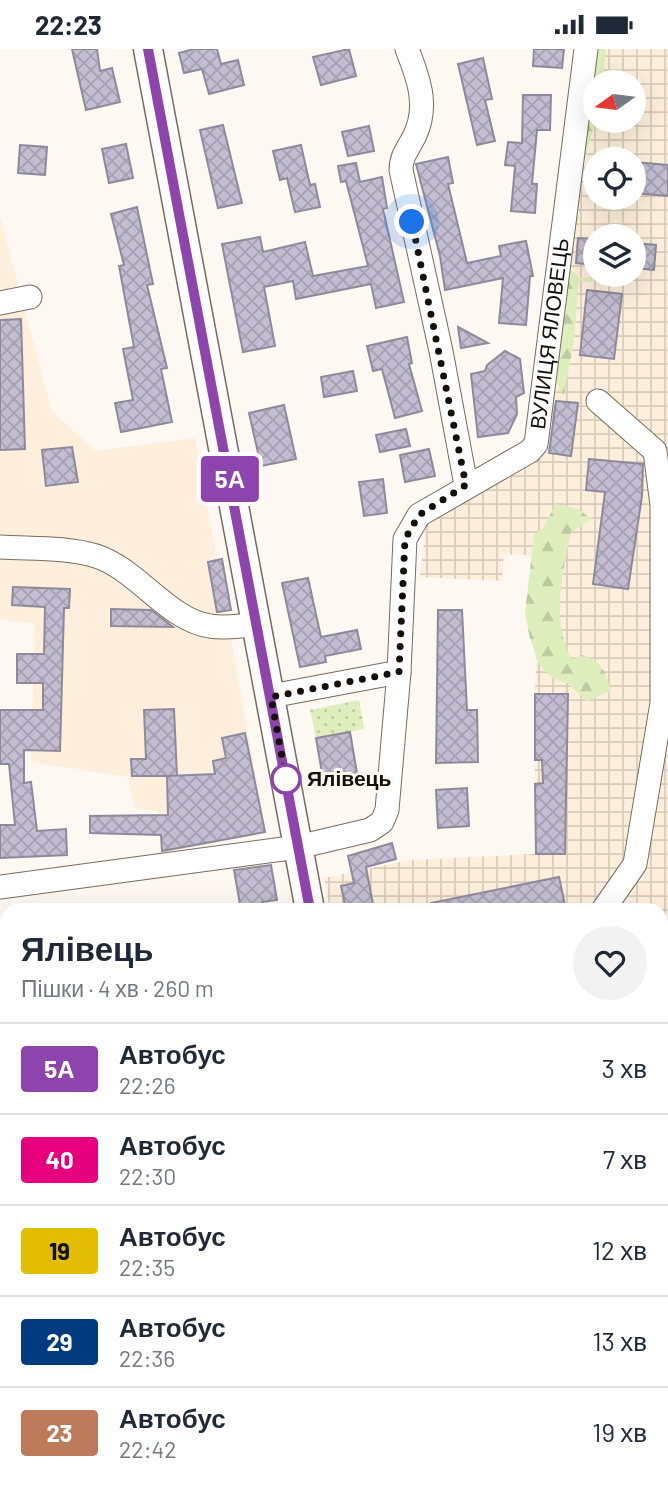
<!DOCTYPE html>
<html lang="uk">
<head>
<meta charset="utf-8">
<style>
  body { margin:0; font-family:Barlow,sans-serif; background:#f2f2f3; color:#1f2937; height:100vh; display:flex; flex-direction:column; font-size:26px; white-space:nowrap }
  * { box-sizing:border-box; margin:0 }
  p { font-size:23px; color:#747a83 }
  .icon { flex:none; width:38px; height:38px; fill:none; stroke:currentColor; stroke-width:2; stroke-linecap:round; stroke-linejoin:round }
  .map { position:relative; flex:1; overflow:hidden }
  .side { position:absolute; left:0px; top:854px; width:668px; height:590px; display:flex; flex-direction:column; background:#fff; border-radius:21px 21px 0 0; box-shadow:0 7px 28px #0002 }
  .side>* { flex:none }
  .badge { padding:0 14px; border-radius:5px; font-size:24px; line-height:46px }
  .needle { width:46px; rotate:256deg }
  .buttons { position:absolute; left:583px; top:21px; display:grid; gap:14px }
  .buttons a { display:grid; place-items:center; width:63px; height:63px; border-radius:50%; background:#fff; box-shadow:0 7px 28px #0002; font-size:35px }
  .you { position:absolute; width:35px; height:35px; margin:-18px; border:5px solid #fff; border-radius:50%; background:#1a73e8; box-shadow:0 0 0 10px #1a73e833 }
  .map>.badge { position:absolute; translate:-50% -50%; box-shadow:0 0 0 4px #fff }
  .round { display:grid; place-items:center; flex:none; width:74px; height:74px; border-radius:37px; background:#f2f2f3 }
  .summary { display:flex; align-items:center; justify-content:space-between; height:119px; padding:0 21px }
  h1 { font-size:33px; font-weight:600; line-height:52px }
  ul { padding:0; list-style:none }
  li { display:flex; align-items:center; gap:21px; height:91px; padding:0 21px; border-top:2px solid #e0e1e3 }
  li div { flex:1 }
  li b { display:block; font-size:26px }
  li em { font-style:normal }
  li .badge { min-width:77px; font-weight:700; text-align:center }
  .status { display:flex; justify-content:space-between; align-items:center; height:49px; padding:0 35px; background:#fff; direction:ltr }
  .status svg { height:19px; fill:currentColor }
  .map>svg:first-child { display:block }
  .built { fill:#fdefdb }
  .industrial { fill:url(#industrial-grid); fill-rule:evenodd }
  .grass { fill:url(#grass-dots) }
  .forest { fill:url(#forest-firs) }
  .building { fill:url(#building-cross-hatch); stroke:#8e8a9c; stroke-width:2 }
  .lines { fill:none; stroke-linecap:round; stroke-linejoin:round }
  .minor-casing { stroke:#776c5c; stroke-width:25 }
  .major-casing { stroke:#776c5c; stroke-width:31 }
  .minor { stroke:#fff; stroke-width:23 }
  .major { stroke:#fff; stroke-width:28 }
  .line-casing { stroke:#fff; stroke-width:16 }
  .line { stroke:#8e44ad; stroke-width:10 }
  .walk { stroke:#15100a; stroke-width:7; stroke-dasharray:0 12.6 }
  .stop-dot { fill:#fff; stroke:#8e44ad; stroke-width:3.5 }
  .labels { text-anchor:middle; stroke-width:6; stroke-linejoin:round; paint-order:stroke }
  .street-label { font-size:21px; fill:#15100a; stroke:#fdf8f1 }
  .stop-label { font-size:21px; font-weight:bold; fill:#15100a; stroke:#fdf8f1; text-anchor:start }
</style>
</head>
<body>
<div class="status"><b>22:23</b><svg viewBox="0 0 49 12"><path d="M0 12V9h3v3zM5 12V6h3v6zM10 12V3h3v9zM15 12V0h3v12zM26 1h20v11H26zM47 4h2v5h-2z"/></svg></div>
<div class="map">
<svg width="668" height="1443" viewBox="0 0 668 1443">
  <defs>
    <pattern id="industrial-grid" width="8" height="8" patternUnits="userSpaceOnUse" patternTransform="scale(1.75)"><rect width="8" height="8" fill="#fdefdb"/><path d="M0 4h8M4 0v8" fill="none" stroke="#d8ccbb"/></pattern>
    <pattern id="grass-dots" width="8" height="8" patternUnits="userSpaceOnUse" patternTransform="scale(1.75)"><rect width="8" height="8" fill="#dfeebd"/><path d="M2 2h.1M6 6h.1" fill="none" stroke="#becba1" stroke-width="1.8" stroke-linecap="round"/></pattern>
    <pattern id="forest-firs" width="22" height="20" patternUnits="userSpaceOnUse" patternTransform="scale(1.75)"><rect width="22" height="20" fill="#dfeebd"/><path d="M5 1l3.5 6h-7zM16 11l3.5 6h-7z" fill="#becba1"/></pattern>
    <pattern id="building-cross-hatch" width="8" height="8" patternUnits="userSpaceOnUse" patternTransform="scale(1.75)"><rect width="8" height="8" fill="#c2bdd0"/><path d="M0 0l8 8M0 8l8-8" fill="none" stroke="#a6a1b1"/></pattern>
  </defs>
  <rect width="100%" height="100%" fill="#fdf8f1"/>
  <path class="built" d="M0 168 52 363 96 402 195 389 266 784 161 804 158 762 135 759 128 728 31 713 35 575 0 570Z"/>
  <path class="industrial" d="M600 0H668V1443H442L440 1437H662V861H330L324 829 410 811 535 805V645L540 507 504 505 502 532 420 528 426 474 541 402ZM595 33H634V72H595ZM595 110H634V149H595ZM595 187H634V226H595Z"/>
  <path class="grass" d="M359 651 364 680 316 689 310 661Z"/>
  <g class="forest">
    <path d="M586 0H606L602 33H595L596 72 575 143 579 170 572 185 571 221 580 229 594 228 595 233 579 232 574 292 564 346 559 342 555 320Z"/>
    <path d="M556 455 578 460 592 470 571 483C563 522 550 574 572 610L582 606C602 613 606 622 611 642L587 652 567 634 553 630 539 615 530 590 525 564 534 486 543 479Z"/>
  </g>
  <g class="building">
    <path d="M72 0H97L100 22 112 19 120 53 86 61Z"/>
    <path d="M194 0H217L221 15 238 11 244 36 209 45 202 20 184 24 179 4Z"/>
    <path d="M349 0 356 27 321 36 313 8Z"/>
    <path d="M534 0H564L562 19 533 17Z"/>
    <path d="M483 9 492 50 485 51 495 92 477 96 458 15Z"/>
    <path d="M523 46H551L550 81H537L532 135H537L535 164 511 162 515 117 505 116 508 93 522 94Z"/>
    <path d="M223 76 242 154 218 159 200 81Z"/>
    <path d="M369 77 374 102 348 107 342 83Z"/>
    <path d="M126 95 133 129 109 134 102 100Z"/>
    <path d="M20 96 47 98 45 126 18 124Z"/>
    <path d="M301 96 310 136 315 135 320 158 295 163 287 129 280 131 273 102Z"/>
    <path d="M448 108 453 134 448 135 467 214 501 207 499 197 526 192 533 227H530L526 276 499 274 503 229 445 241 440 207 416 115Z"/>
    <path d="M634 113 668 116V147L634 144Z"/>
    <path d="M356 114 360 133 382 128 387 159 383 160 404 253 376 259 371 235 296 250 293 232 264 238 275 297 243 303 222 195 260 188 263 203 305 193 313 227 368 217 346 132 341 133 338 117Z"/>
    <path d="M137 158 153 235 147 236 167 319 161 320 172 373 121 383 115 354 133 351 123 300 134 298 119 217 124 216 111 165Z"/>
    <path d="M578 189 595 190V216L576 214Z"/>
    <path d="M634 194 656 196 654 221 634 219Z"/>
    <path d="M587 241 622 245 614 310 580 306Z"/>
    <path d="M21 270 25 400 0 401V271Z"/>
    <path d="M458 278 488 294 461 299Z"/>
    <path d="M407 288 412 314 409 315 422 362 395 369 382 320 373 322 367 297Z"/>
    <path d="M505 302 520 310 524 344 516 348 517 365 508 384 478 388 471 325 485 322 487 316Z"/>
    <path d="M353 322 357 342 324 348 321 328Z"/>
    <path d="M556 352 578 354 571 407 549 404Z"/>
    <path d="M284 356 296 410 261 417 249 364Z"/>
    <path d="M406 380 410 397 380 403 376 386Z"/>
    <path d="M72 398 78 433 46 437 42 401Z"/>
    <path d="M429 400 435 427 405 433 400 406Z"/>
    <path d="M589 410 643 415 642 447 628 540 593 535 605 443 586 441Z"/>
    <path d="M383 430 387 464 364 467 359 433Z"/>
    <path d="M222 510 231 561 217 563 208 513Z"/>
    <path d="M308 529 321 588 357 581 361 600 325 607 326 613 300 618 282 534Z"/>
    <path d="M13 538 70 540 69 559H64L60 702 24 701V734L31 733 37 782 66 780 67 806 0 809V776H15L9 715H0V661H43V634H17V605H44L45 558 12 556Z"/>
    <path d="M111 560 151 561 173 578 111 577Z"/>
    <path d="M438 561H462L467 661H477L478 713 436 714Z"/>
    <path d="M535 645H568L565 805H536L535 735 543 734 542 711H535Z"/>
    <path d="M174 660 177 727H132L131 710H146L144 661Z"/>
    <path d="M350 683 357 724 323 730 316 689Z"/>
    <path d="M245 684 265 783 162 802 161 786 90 784V767L168 766 167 727 215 725 213 712 226 709 222 689Z"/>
    <path d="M467 739 469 777 438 779 436 741Z"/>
    <path d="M392 794 396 810 366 818 374 861H346L341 837 354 834 348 807Z"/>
    <path d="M271 816 277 851 262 853 264 861H241L234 821Z"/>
    <path d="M559 828 566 861H432L431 854Z"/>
  </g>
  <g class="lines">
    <defs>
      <g id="minor">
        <path d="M407 0C418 28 429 56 415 86 409 99 401 106 401 121L441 302 466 436"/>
        <path d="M0 254 30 248"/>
        <path d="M598 352 655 402 662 456V654L635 815 603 861"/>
        <path d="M0 498C31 500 66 498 96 507 137 520 168 571 210 577 225 580 243 576 258 576"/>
        <path d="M271 647 399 623"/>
        <path id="s1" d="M0 838 298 798 370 781 382 773 387 761 399 623 405 490 419 466 530 402 536 395 586 0"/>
        <path d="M662 1249 668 1248"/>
        <path d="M0 1277 7 1285"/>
        <path d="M515 1437 516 1443"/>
      </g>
      <g id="major">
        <path d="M148 0 310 861"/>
        <path d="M0 1109 7 1122"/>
        <path d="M177 1437 180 1443"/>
        <path d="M414 1437 415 1443"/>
      </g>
    </defs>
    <use href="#minor" class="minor-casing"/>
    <use href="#major" class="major-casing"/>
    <use href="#minor" class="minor"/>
    <use href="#major" class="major"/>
  </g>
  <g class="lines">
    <defs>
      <path id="line" d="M148 0 310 861"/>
    </defs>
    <use href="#line" class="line-casing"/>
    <use href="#line" class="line"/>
    <path class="walk" d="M286 730 271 648 399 623 405 490 419 466 466 436 412 173"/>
  </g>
  <circle class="stop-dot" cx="286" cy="730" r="14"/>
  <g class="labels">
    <g class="street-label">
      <text dy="7" stroke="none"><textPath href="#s1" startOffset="950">ВУЛИЦЯ ЯЛОВЕЦЬ</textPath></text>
    </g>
    <g class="stop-label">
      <text x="307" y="737">Ялівець</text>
    </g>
  </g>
</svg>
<div class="buttons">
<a><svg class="needle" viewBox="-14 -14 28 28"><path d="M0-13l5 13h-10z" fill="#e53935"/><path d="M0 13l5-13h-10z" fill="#747a83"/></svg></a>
<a><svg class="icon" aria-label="locate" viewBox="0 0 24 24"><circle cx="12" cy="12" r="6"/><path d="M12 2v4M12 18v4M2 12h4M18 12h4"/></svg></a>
<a><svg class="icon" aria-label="layers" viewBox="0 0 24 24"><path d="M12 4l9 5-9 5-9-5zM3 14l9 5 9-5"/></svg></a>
</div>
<div class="you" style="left:412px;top:173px"></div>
<b class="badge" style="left:230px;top:430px;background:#8e44ad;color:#fff">5А</b>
<section class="side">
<div class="summary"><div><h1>Ялівець</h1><p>Пішки · 4 хв · 260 m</p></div><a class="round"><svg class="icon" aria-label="heart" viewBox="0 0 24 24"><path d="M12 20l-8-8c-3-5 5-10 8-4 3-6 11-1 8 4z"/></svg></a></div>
<ul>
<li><span class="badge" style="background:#8e44ad;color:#fff">5А</span><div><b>Автобус</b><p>22:26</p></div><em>3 хв</em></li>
<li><span class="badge" style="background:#e6007e;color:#fff">40</span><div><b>Автобус</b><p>22:30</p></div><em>7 хв</em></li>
<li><span class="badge" style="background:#e3bd00;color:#111">19</span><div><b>Автобус</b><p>22:35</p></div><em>12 хв</em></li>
<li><span class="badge" style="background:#003b80;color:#fff">29</span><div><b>Автобус</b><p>22:36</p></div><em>13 хв</em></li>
<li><span class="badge" style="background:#be7b5b;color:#fff">23</span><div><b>Автобус</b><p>22:42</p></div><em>19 хв</em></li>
</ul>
</section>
</div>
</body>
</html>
